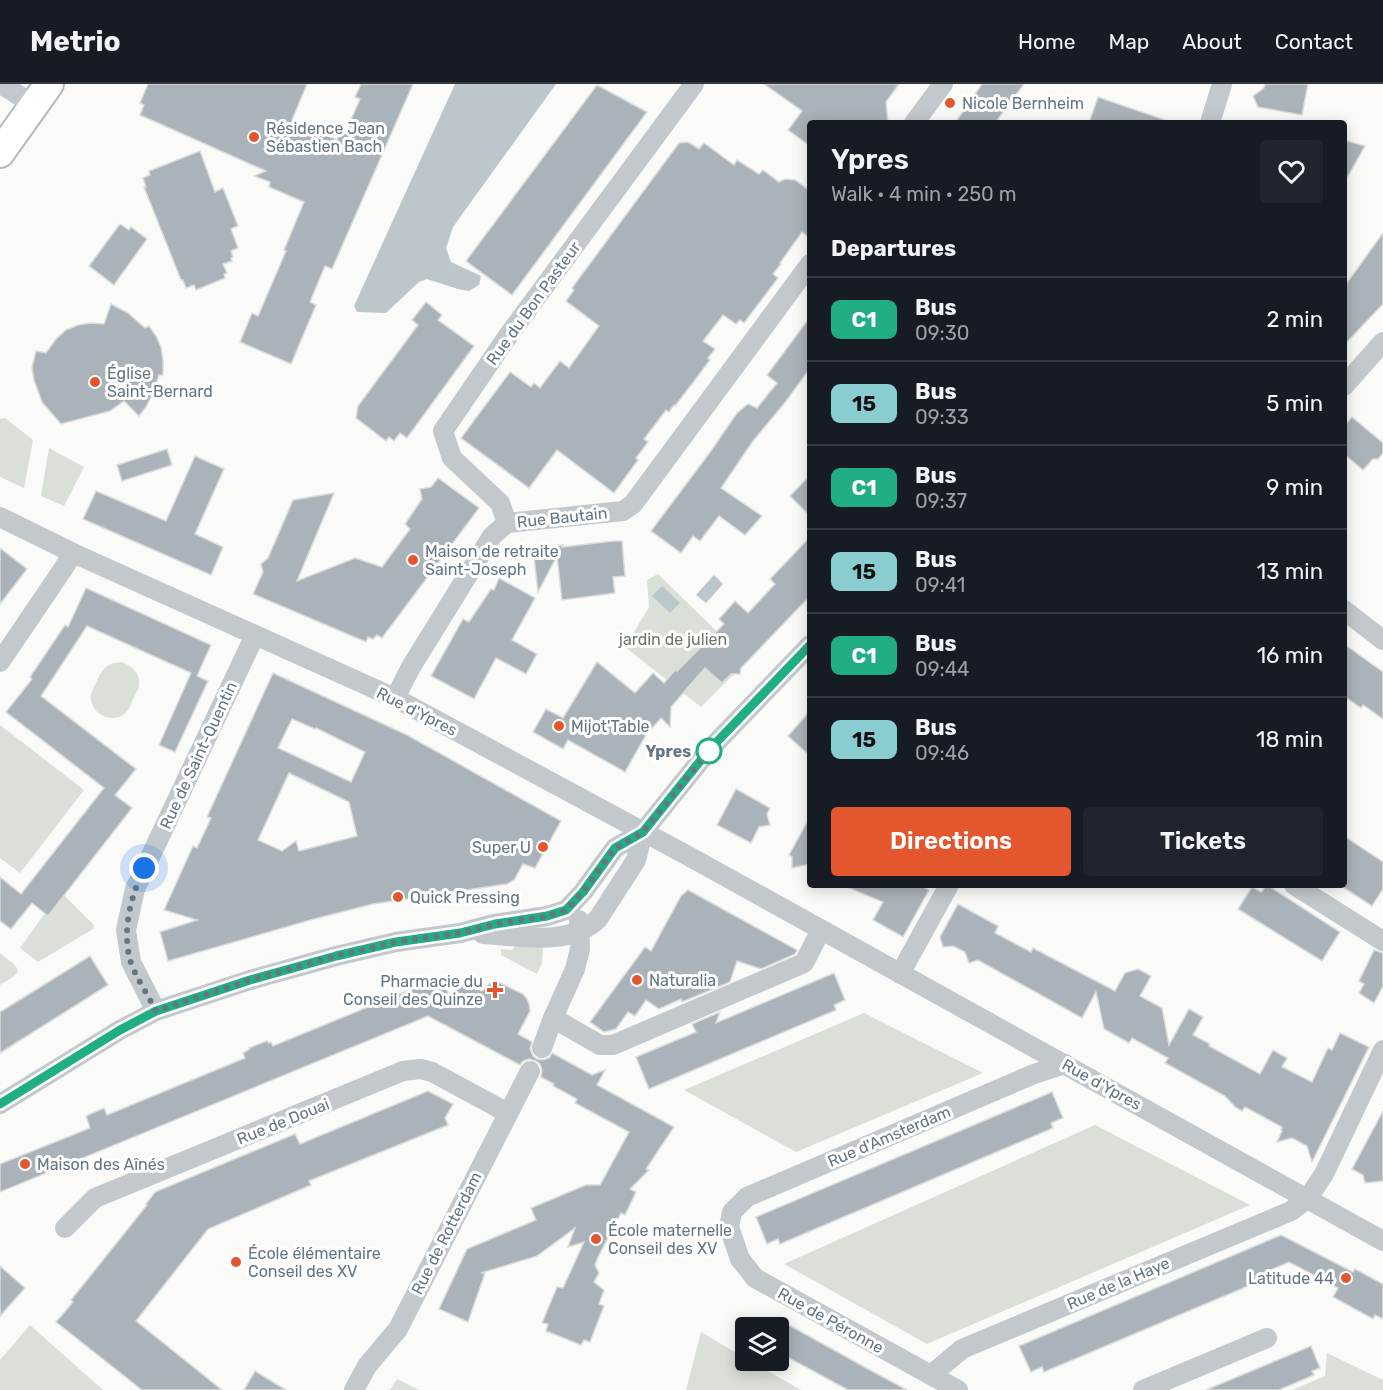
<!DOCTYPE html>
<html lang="en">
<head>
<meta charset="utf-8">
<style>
  body { margin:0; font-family:Rubik,sans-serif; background:#20242c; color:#f1f3f6; height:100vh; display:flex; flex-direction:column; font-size:22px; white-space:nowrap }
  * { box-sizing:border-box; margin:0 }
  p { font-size:20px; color:#9ea1a6 }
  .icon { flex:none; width:33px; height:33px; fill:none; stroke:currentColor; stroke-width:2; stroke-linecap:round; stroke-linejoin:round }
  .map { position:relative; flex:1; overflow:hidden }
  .panel { position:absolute; left:807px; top:36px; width:540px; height:768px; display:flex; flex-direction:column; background:#171b24; border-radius:6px; box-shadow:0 3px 15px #0003 }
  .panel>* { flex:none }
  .badge { padding:0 12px; border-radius:9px; font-size:21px; line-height:39px }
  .controls { position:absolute; left:735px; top:1233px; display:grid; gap:12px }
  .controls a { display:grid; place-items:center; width:54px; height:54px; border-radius:6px; background:#171b24; box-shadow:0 3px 15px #0003; font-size:30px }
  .you { position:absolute; width:30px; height:30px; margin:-15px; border:4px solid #fff; border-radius:50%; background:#1a73e8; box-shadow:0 0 0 9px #1a73e833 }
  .map>.badge { position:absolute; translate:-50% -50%; box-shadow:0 0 0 3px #fff }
  h2 { padding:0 24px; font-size:22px; line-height:54px }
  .round { display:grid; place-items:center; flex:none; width:63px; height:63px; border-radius:6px; background:#20242c }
  .headline { display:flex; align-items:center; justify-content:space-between; height:102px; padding:0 24px }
  h1 { font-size:28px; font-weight:600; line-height:45px }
  .cta { display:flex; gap:12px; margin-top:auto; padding:12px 24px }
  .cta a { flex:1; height:69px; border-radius:6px; background:#e4572e; color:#fff; font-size:24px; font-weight:600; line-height:69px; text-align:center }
  .cta a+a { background:#20242c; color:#f1f3f6 }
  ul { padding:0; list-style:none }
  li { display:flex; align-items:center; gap:18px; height:84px; padding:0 24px; border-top:2px solid #363941 }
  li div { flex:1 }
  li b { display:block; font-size:22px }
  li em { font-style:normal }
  li .badge { min-width:66px; font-weight:700; text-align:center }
  header { display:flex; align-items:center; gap:36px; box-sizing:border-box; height:84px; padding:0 30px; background:#171b24; border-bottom:2px solid #363941 }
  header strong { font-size:28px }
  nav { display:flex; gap:33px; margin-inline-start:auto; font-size:21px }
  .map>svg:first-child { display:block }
  .green { fill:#dadfd7 }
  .water { fill:#bbc7cb }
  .building { fill:#aab3b9; stroke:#dcdcda; stroke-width:1.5; fill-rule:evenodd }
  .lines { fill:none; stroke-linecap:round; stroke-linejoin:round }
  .secondary-casing { stroke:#b3babf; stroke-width:32 }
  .street { stroke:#c3c8cc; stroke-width:20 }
  .secondary { stroke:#fff; stroke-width:28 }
  .line-casing { stroke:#fff; stroke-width:14 }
  .line { stroke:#22ae84; stroke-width:9 }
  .walk { stroke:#657683; stroke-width:6; stroke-dasharray:0 10.8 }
  .poi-dot { fill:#e4572e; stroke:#fff; stroke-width:2 }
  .stop-dot { fill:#fff; stroke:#22ae84; stroke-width:3 }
  .labels { text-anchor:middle; stroke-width:6; stroke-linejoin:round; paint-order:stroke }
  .poi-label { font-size:16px; fill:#657683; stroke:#fff; text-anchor:start }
  .street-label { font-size:16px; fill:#657683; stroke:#fff }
  .park-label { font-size:16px; fill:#687a64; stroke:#fff }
  .stop-label { font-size:16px; font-weight:bold; fill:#657683; stroke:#fff; text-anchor:end }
</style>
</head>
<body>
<header>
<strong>Metrio</strong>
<nav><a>Home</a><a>Map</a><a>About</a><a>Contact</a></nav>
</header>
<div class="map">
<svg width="1383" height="1306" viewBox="0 0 1383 1306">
  <rect width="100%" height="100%" fill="#fafaf8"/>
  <g class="green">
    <path d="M5 334 33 356 24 404 0 393V335Z"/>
    <path d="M49 364 84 383 64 422 41 412Z"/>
    <path d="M658 490 747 577 701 623 625 563 649 523 647 496Z"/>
    <path d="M121 578C131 581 141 589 139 602 138 606 135 611 133 615 131 619 130 624 127 627 119 638 101 635 94 624 92 620 90 615 91 611 92 606 100 589 104 585 108 580 114 579 121 578Z"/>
    <path d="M0 641 84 706 20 789 0 774Z"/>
    <path d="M64 811 94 841 93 845 38 878 20 864 45 829Z"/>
    <path d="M518 859 543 862 542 879 537 890 501 871V865L512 866Z"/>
    <path d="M0 869C21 886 26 886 0 901Z"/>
    <path d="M864 929 983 989 796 1068 684 1006Z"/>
    <path d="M1095 1041 1250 1121 927 1260 784 1180Z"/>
    <path d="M30 1241 103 1306H0V1276Z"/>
    <path d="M701 1248 745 1274 746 1276 750 1277 801 1306H686Z"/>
    <path d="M1327 1269 1383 1296V1306H1292L1325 1292Z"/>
    <path d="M397 1295 419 1306H390Z"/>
  </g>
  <g class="water">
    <path d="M455 0H556L453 143 446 164 451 178 481 192 479 201 469 207 458 205 427 195 419 198 386 229 357 228 354 222Z"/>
    <path d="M714 491 723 500 706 519 696 511Z"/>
    <path d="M662 502 680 519 670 529 652 512Z"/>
  </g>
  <g class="building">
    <path d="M148 0H307L292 36 337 56 342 44 347 45 360 15 355 13 361 0H413L332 185 325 182 310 218 316 221 291 280 240 258 252 229 258 232 286 167 284 166 304 118 269 103 270 98 254 92 266 87 140 31 144 21 140 19Z"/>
    <path d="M764 0H899L886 18 888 39H810V62L788 46 802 27Z"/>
    <path d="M982 0H1024L995 39H955Z"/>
    <path d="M1265 0H1308L1302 31 1258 23 1253 12 1264 4Z"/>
    <path d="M597 1 647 28 512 211 466 177Z"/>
    <path d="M1098 13 1165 36V39H1089Z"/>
    <path d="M1344 56 1365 62 1344 99Z"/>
    <path d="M688 58 699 65 704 59 734 81 737 76 759 90 763 86 779 98 785 95 795 96 810 107V154L802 148 780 179 781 180 773 190 778 194 744 239 740 236 736 240 723 231 703 257 715 265 708 274 710 276 675 322 674 321 669 328 666 326 644 355 648 358 636 374 638 376 614 409 557 366 529 404 461 354 510 288 531 303 534 299 540 304 560 277 569 284 599 242 566 217 574 206 572 204 679 59Z"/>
    <path d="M200 67 215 108 223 104 238 142 231 145 238 164 231 167 233 173 231 174 232 177 223 180 227 189 224 190 225 194 196 206 194 201 186 204 183 196H181L144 103H146L143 94 150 91 149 87Z"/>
    <path d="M120 140 129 146 131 143 147 155 114 201 89 182Z"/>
    <path d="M1383 149V220L1344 261V203Z"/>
    <path d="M426 218 442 231 438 236 474 262 407 354 400 349 394 357 389 353 386 357 356 334 358 322 418 241 412 236Z"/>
    <path d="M111 220 128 229 145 244 149 242 156 252 161 263 163 276V291H159L153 309 146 323 139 332 124 317 110 327 61 340 42 318 34 296 32 283 36 267 46 269 56 255 66 246 78 241 91 239 104 240Z"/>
    <path d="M810 233V284L787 316 753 357 721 404 762 432 745 451 719 432 700 457 693 452 681 469 651 447 711 367 737 329 748 320 757 324 777 299 767 291Z"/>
    <path d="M1352 333 1383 359V369L1378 375H1373L1363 386 1344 370V342Z"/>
    <path d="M167 365 172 381 122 397 117 381Z"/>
    <path d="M195 372 224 385 195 450 223 463 211 491 83 435 96 407 166 437Z"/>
    <path d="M810 391V432L790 412Z"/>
    <path d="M438 394 479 424 382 554 377 551 373 555 368 553 366 558 253 510 263 488 261 480 268 474 293 416 334 409 297 497 355 474 382 483 410 445 405 440 422 415 420 405 431 403Z"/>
    <path d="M810 453V512L741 584 740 590H731L722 599 705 584 671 623 670 643 661 634 646 651 625 688 568 656 563 665 533 648 546 625 563 634 597 578 635 609 653 589 664 599 675 586 677 587 724 540 719 535 735 517 748 529 775 500 770 495Z"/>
    <path d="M614 457H622L625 492 613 493 615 509 562 516 557 472 538 508 533 464 563 461 562 463Z"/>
    <path d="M0 464 27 485 0 520Z"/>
    <path d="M499 494 535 514 512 556 537 570 526 590 496 574 474 615 431 592 463 535 469 538 491 505 494 506Z"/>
    <path d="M86 504 211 561 197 592 208 597 175 668 159 661 191 589 87 542 41 612 136 685 115 711 132 724 48 832 32 819 11 845 0 837V793L21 810 104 704 6 628 32 595 30 593 65 541 68 543Z"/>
    <path d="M1344 560 1383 588V635L1363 621 1361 624 1344 612Z"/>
    <path d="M273 589 407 651 561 737 535 784 523 780 514 796 507 800 373 820 314 835 168 877 160 848 197 836 164 826 193 762 197 764 211 734 207 733ZM292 635 315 645 316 644 365 668 351 698 278 664ZM289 689 349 718 357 752 299 767 296 757 282 767 258 756Z"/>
    <path d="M810 627V672L788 652Z"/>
    <path d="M736 705 770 724 767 730 770 741 759 743 751 759 717 741Z"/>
    <path d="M810 733V780L792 784V773L789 771Z"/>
    <path d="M1344 752 1383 778V805L1372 822 1344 804Z"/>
    <path d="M842 801H920L929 806 903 853 873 836 883 818Z"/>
    <path d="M1267 801 1340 848 1322 877 1238 825 1252 803 1261 808Z"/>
    <path d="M688 806 797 866 795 870 761 885 737 877 730 898 682 918 681 915 659 925 646 916 635 932 628 928 616 945 604 948 590 938 645 863 651 867 681 812Z"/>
    <path d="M958 820 998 842 995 849 1031 868 1033 864 1115 907 1125 889 1138 885 1151 892 1140 912 1162 924 1169 961 1189 925 1203 933 1193 951 1210 960 1209 962 1260 990 1273 966 1287 974 1282 983 1312 998 1328 964 1332 966 1340 949 1369 963 1312 1078 1307 1062 1292 1054 1277 1058 1282 1047 1281 1046 1282 1043 1245 1023 1242 1027 1235 1023 1225 1012 1165 979 1168 974 1132 954 1129 959 1104 945 1096 908 1082 934 978 876 969 879 965 868 953 862 943 863 940 853Z"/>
    <path d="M1374 866 1383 869V902L1374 919 1359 909 1364 900 1359 897Z"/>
    <path d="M90 872 108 901 0 969V928Z"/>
    <path d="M834 889 845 916 834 921 836 926 649 1005 636 973 696 948 692 940 720 928 716 939Z"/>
    <path d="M441 893 450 913 460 895 482 907 489 900 500 899 523 910 527 915 529 920 530 927 518 950 532 958 530 965 533 972 537 975 543 976 549 974 552 969 592 991 605 986 597 1001 674 1043 646 1085 649 1086 630 1105 636 1108 625 1131 621 1129 598 1173 595 1181 599 1189 594 1198 604 1206 599 1220 604 1222 590 1258 584 1256 581 1261 546 1247 548 1240 542 1239 557 1203 563 1204 584 1158 568 1163 575 1144 537 1172 481 1189H485L468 1238 439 1225 467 1165 536 1136 531 1124 586 1101H600L629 1048 575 1019 577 1015 553 1002 554 1000 541 993 542 986 540 980 536 977 529 975 523 977 520 981 428 932 0 1108V1080L90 1044 86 1032 104 1024 107 1031 245 974 243 969 250 965 249 964 267 957 269 959 271 958 273 962Z"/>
    <path d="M428 1007 453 1020 445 1034 448 1041 309 1097 311 1101 208 1145 136 1237 222 1306H142L56 1238 73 1218 71 1216 147 1121 146 1120 155 1108 295 1050 300 1060Z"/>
    <path d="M1052 1008 1063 1034 1051 1039 1053 1044 780 1160 778 1155 767 1160 756 1133Z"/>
    <path d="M1383 1027V1097L1365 1099 1363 1091 1352 1085Z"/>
    <path d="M1281 1151 1353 1188 1355 1185 1383 1200V1235L1375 1231 1373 1235 1333 1213 1338 1204 1289 1178 1266 1188 1268 1193 1241 1205 1044 1288 1042 1283 1031 1288 1019 1262Z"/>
    <path d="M0 1182 25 1204 0 1232Z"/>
    <path d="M778 1235 868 1285 907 1306H848L778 1268Z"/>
    <path d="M1311 1262 1320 1284 1312 1287 1314 1291 1279 1306H1206Z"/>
    <path d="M255 1287 286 1306H244Z"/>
  </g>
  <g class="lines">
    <defs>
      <path id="secondary" d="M0 69 49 0"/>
    </defs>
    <use href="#secondary" class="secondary-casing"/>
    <g class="street">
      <path d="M1 0 34 21"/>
      <path d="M914 39 943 0"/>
      <path d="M1210 39 1222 0"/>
      <path d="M1344 302 1383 258"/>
      <path d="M0 433 73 469 395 614 692 774 1383 1157"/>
      <path d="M507 439 500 419 452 374 443 347 510 249 694 0"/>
      <path d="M1344 526 1383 556"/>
      <path d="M0 578 63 485 73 469"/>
      <path d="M395 614 411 583 492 452 507 439 623 427 633 420 810 180"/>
      <path d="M1294 801 1383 857"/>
      <path d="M483 850C519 852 569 863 598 835L636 776 643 748"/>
      <path d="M900 890 949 801"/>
      <path d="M156 927 131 878 126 846 135 805 255 551"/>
      <path d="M553 934 600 961H613L804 879 821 846"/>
      <path d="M542 964 553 934 575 885 580 865 579 836"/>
      <path d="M0 1020 120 946 156 927 250 896 336 872 396 858 460 849 494 840 547 832 566 826 583 808 615 764 643 748 709 666 810 561"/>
      <path d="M65 1144 95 1114 403 987 421 985 432 988 508 1029"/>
      <path d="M931 1291 962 1265 1291 1127 1308 1114 1324 1090 1383 966"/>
      <path d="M354 1306 367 1282 398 1245 530 987"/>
      <path d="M958 1306 755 1194 740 1175 729 1143 732 1128 747 1113 1034 990 1065 980"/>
      <path d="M1143 1306 1267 1254"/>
    </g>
    <use href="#secondary" class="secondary"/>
  </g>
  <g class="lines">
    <defs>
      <path id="line" d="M0 1020 120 946 156 927 250 896 336 872 396 858 460 849 495 840 547 832 566 826 583 808 615 764 643 748 709 666 810 561"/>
    </defs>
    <use href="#line" class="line-casing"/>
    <use href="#line" class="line"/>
    <path class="walk" d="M144 784C131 813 122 844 130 876 134 890 149 913 156 927L250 896 336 872 396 858 460 849 495 840 547 832 566 826 583 808 615 764 643 748 709 667"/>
  </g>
  <g class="poi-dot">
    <circle cx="950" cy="19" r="6"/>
    <circle cx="254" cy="53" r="6"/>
    <circle cx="95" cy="298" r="6"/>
    <circle cx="413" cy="476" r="6"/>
    <circle cx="559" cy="642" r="6"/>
    <circle cx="543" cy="763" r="6"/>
    <circle cx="398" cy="813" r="6"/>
    <circle cx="637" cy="896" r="6"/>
    <path d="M492 897h6v6h6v6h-6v6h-6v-6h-6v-6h6z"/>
    <circle cx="25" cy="1080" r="6"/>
    <circle cx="596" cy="1155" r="6"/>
    <circle cx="236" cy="1178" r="6"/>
    <circle cx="1346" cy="1194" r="6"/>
  </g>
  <circle class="stop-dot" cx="709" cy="667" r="12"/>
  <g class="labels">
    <g class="poi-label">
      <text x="962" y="25">Nicole Bernheim</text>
      <text x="266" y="50">Résidence Jean<tspan x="266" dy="18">Sébastien Bach</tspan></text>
      <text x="107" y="295">Église<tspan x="107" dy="18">Saint-Bernard</tspan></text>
      <text x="425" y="473">Maison de retraite<tspan x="425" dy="18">Saint-Joseph</tspan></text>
      <text x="571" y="648">Mijot'Table</text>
      <text x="531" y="769" text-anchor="end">Super U</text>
      <text x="410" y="819">Quick Pressing</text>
      <text x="649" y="902">Naturalia</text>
      <text x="483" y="903" text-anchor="end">Pharmacie du<tspan x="483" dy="18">Conseil des Quinze</tspan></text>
      <text x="37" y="1086">Maison des Aînés</text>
      <text x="608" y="1152">École maternelle<tspan x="608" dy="18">Conseil des XV</tspan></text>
      <text x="248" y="1175">École élémentaire<tspan x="248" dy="18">Conseil des XV</tspan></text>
      <text x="1334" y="1200" text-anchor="end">Latitude 44</text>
    </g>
    <g class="street-label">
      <text transform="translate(533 219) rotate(-54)" y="6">Rue du Bon Pasteur</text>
      <text transform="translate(562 433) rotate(-6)" y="6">Rue Bautain</text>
      <text transform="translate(417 627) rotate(27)" y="6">Rue d'Ypres</text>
      <text transform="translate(198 671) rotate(-65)" y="6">Rue de Saint-Quentin</text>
      <text transform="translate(1102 1000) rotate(29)" y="6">Rue d'Ypres</text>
      <text transform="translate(283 1037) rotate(-22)" y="6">Rue de Douai</text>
      <text transform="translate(889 1052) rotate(-23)" y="6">Rue d'Amsterdam</text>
      <text transform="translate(446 1149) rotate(-63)" y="6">Rue de Rotterdam</text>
      <text transform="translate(1118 1199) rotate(-23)" y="6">Rue de la Haye</text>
      <text transform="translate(831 1236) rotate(29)" y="6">Rue de Péronne</text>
    </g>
    <g class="park-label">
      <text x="673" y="561">jardin de julien</text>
    </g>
    <g class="stop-label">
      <text x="691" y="673">Ypres</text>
    </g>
  </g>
</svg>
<div class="controls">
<a><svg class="icon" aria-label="layers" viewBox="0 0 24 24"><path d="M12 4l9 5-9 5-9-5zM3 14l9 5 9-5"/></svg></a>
</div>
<div class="you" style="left:144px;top:784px"></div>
<section class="panel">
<div class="headline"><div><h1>Ypres</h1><p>Walk · 4 min · 250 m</p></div><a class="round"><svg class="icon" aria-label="heart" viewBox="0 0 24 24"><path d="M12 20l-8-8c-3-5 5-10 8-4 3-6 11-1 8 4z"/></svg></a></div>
<h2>Departures</h2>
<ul>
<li><span class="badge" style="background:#22ae84;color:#fff">C1</span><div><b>Bus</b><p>09:30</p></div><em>2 min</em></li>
<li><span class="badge" style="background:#89cdd1;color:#111">15</span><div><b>Bus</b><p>09:33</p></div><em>5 min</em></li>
<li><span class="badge" style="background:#22ae84;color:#fff">C1</span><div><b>Bus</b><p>09:37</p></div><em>9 min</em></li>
<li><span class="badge" style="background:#89cdd1;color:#111">15</span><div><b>Bus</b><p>09:41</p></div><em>13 min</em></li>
<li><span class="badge" style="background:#22ae84;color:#fff">C1</span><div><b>Bus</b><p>09:44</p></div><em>16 min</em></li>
<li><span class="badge" style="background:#89cdd1;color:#111">15</span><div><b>Bus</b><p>09:46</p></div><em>18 min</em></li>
</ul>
<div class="cta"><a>Directions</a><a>Tickets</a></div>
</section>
</div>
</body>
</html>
